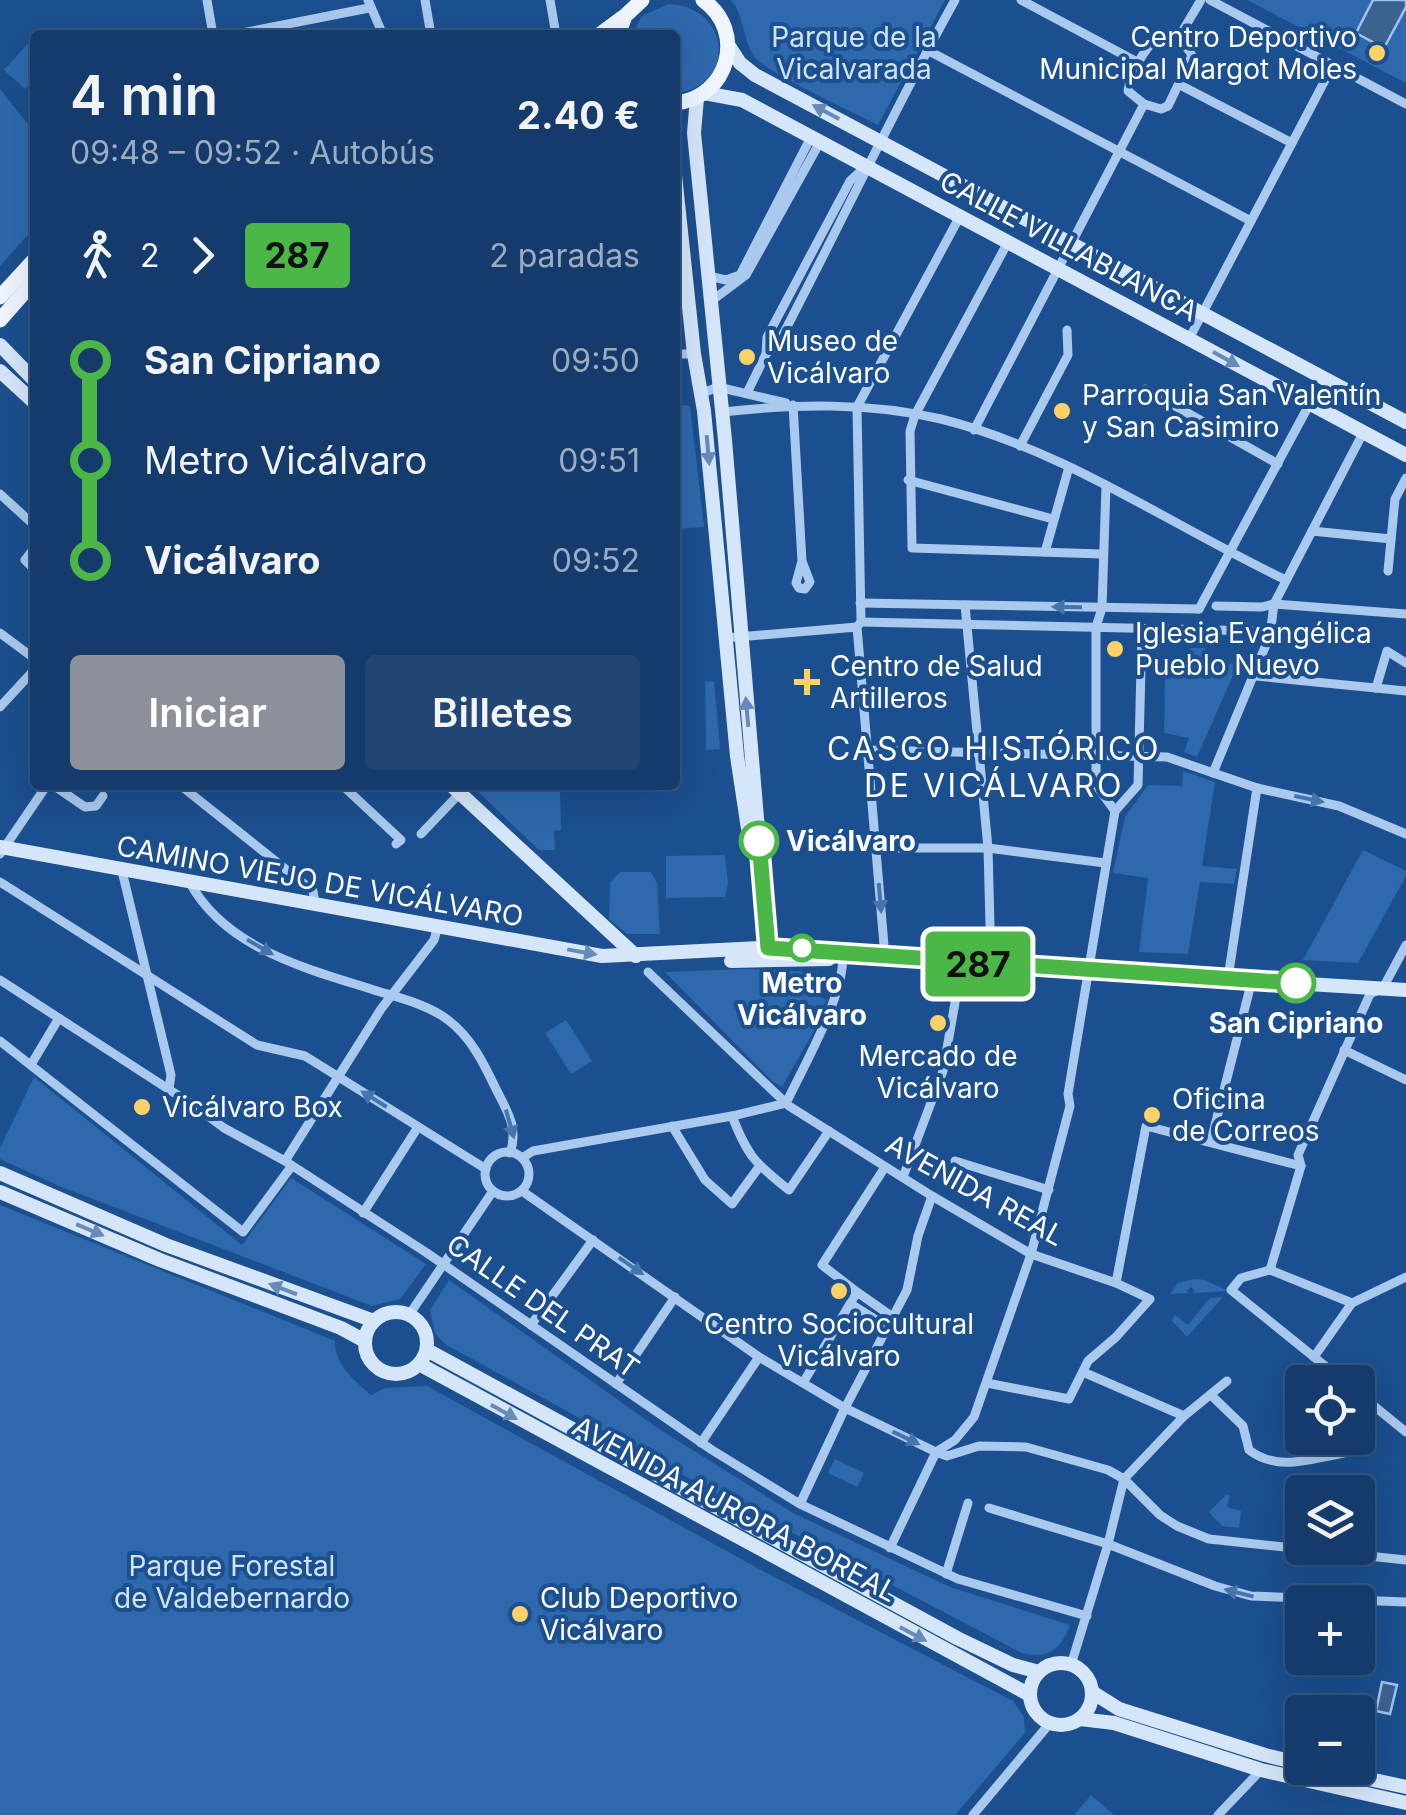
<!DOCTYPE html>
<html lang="es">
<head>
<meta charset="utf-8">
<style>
  body { margin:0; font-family:Inter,sans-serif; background:#214673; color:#f1f3f6; height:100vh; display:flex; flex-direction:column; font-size:38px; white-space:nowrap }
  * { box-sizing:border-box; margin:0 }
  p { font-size:32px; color:#9dadc1 }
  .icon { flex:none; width:55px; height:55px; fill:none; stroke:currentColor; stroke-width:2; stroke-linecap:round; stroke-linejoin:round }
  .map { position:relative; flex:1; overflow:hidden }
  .panel { position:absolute; left:30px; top:30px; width:650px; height:760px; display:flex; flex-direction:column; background:#143b6b; border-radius:10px; box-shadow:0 10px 40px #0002,0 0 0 2px #33557e }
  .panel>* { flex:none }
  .badge { padding:0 20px; border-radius:8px; font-size:35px; line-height:65px }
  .buttons { position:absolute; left:1285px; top:1365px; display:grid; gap:20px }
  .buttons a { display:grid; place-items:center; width:90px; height:90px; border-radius:10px; background:#143b6b; box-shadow:0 10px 40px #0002,0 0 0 2px #33557e; font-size:50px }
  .map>.badge { position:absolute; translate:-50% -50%; box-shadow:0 0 0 5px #fff }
  .legs { display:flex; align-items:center; gap:15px; height:110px; padding:0 40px; font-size:32px }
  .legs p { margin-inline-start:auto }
  .headline { display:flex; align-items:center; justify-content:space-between; height:170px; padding:0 40px }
  h1 { font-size:55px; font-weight:600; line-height:75px }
  .cta { display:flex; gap:20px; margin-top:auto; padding:20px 40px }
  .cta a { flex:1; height:115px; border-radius:10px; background:#8c9099; color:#fff; font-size:40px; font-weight:600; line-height:115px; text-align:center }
  .cta a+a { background:#214673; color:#f1f3f6 }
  ul { padding:0 40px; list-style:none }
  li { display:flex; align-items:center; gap:35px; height:100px; font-size:38px }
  li i { display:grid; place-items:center; width:15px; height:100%; margin:0 12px; background:currentColor }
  li i::after { content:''; width:25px; height:25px; margin:-12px; border:8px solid; border-radius:50%; background:#143b6b }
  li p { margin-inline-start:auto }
  li:first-child i { background:linear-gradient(#0000 50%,currentColor 0) }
  li:last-child i { background:linear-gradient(currentColor 50%,#0000 0) }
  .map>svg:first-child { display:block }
  .green { fill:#2e69ad }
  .water { fill:#3c6290; stroke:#9cc4f0; stroke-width:2.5 }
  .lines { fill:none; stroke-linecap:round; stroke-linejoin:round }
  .street { stroke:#a9c9ee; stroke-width:9 }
  .secondary { stroke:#d6e6fa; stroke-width:14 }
  .primary { stroke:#f0f6ff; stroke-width:15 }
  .oneway { fill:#668bba }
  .oneway2 { fill:#4674ac }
  .line-1-casing { stroke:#fff; stroke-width:22 }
  .line-1 { stroke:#4ab747; stroke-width:15 }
  .poi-dot { fill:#ffd166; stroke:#1b4f8f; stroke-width:4 }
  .stop-1-dot { fill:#fff; stroke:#4ab747; stroke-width:5 }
  .labels { text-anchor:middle; stroke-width:8; stroke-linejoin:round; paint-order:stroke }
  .park-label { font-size:28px; fill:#cfe3fa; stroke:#1b4f8f }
  .poi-label { font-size:28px; fill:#fff; stroke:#1b4f8f; text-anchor:start }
  .street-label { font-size:28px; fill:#fff; stroke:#1b4f8f }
  .stop-label { font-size:28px; font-weight:bold; fill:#fff; stroke:#1b4f8f }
  .quarter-label { font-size:32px; letter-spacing:2.5px; fill:#fff; stroke:#1b4f8f }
</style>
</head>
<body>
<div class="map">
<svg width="1406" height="1815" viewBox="0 0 1406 1815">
  <rect width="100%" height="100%" fill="#1b4f8f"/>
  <g class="green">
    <path d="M731 0H945L878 125C855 113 767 73 755 57 742 39 745 17 731 0Z"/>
    <path d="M1247 0H1406V83Z"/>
    <path d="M668 4C732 6 737 88 675 93V35H631L642 16Z"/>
    <path d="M35 36V77L25 89 4 70Z"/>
    <path d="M0 89 35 133V227L0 266Z"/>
    <path d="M675 404 690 406 704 527 675 529Z"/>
    <path d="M1190 648H1205V663L1238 664 1197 757 1184 752 1189 738 1164 733 1165 679 1161 678V663H1190Z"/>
    <path d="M714 681 720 749 706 750 705 682Z"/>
    <path d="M1183 771 1215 782 1202 866 1237 869 1234 884 1200 882 1188 954 1139 952 1148 878 1113 873 1125 817 1148 785 1182 786Z"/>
    <path d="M471 785H560L561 830 554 831 555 850H539Z"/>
    <path d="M1363 850 1406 871V876L1358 963 1303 960Z"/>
    <path d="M725 855 728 883 725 897 666 898V856Z"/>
    <path d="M620 872H651L657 883 660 934H627L609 919 610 883Z"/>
    <path d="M744 969 817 972 816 994 826 1000 815 1029 782 1087 772 1081 665 972Z"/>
    <path d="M566 1020 592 1061 571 1074 545 1033Z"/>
    <path d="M34 1077 242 1245 291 1178 426 1264 400 1299 372 1306 59 1186 0 1159V1148Z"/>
    <path d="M0 1205 335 1341C334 1364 354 1380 371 1395L385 1388 427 1386 761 1570 1013 1701 1024 1717 1025 1733 955 1815H0Z"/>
    <path d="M1194 1279 1205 1280 1228 1291 1193 1293 1195 1291 1191 1287 1187 1291 1189 1293 1170 1294 1178 1283Z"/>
    <path d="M449 1280 659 1429 793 1513 950 1587 1070 1625C1061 1649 1049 1660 1022 1653L703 1486 445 1344 435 1333 430 1310Z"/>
    <path d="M1223 1297 1187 1337 1172 1321 1175 1315 1188 1325 1210 1298Z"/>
    <path d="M835 1459 864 1473 857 1487 828 1473Z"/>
    <path d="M1227 1494 1230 1496 1227 1507 1241 1511 1239 1528 1222 1526 1209 1512Z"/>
    <path d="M1091 1795 1114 1815H1074Z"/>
  </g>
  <g class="water">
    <path d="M1373 0H1406V7L1384 48 1356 33Z"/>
    <path d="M1382 1682 1397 1685 1390 1714 1376 1711Z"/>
  </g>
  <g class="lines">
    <g class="street">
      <path d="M207 0 213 35"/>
      <path d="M368 0 383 35"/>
      <path d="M425 0 431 35"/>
      <path d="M550 0 556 35"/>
      <path d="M1021 0 1139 63"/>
      <path d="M1210 0 1406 104"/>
      <path d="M232 35 369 8"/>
      <path d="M1158 37C1170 37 1188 44 1192 56L1168 106 1161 109 1144 104 1128 91C1130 73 1144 49 1158 37Z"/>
      <path d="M1176 42 1201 0"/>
      <path d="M927 50 1251 221"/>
      <path d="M1180 85 1292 143"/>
      <path d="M1008 242 915 415 910 431 912 548 1102 554"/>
      <path d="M708 276 726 280 740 275 811 137"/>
      <path d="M710 302 746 275 820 142"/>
      <path d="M1189 339 1333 65"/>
      <path d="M675 354H694"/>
      <path d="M766 354 779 342C839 228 892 113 955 0"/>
      <path d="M1145 389 1278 464"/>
      <path d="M747 393 766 354 767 337 850 181 865 167"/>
      <path d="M700 394 718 387 786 403"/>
      <path d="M793 405 802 561 796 583 799 588 805 589 810 582 802 561"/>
      <path d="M722 412C796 404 868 402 941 419 1065 450 1172 526 1286 580"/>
      <path d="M974 430 1144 104"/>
      <path d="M1020 446 1068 355 1067 330"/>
      <path d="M908 480 1053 519"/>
      <path d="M1106 486 1102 608 1096 627V785L1115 811"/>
      <path d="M0 494 35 526"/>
      <path d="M1312 531 1391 539"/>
      <path d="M35 547 25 560 35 570"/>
      <path d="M1045 552 1069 467"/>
      <path d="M1388 571 1395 499 1406 478"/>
      <path d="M860 603 1199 609"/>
      <path d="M965 605 988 848 991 964"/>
      <path d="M1216 606 1262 607 1274 604 1406 614"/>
      <path d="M1199 609 1309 405"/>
      <path d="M861 622 1258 631 1270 635 1274 604 1363 433"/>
      <path d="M0 633 35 659"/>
      <path d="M725 638 857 627"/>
      <path d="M1256 676 1406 691"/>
      <path d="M1376 688 1387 651 1406 663"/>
      <path d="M0 707 35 669"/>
      <path d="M868 750 1167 757 1257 788 1339 806 1406 834"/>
      <path d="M1213 773 1270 635"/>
      <path d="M53 785 85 807 96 806 103 796"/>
      <path d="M180 785 313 891 315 903"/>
      <path d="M342 785 401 840 396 844"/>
      <path d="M1115 811 1138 785 1142 629"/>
      <path d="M421 834 460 793"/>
      <path d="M876 848H988L1105 863"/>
      <path d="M0 854 47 785"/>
      <path d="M122 871 171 1075 169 1089"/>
      <path d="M0 882 257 1045 305 1056 486 1169"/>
      <path d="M190 883C227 950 309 969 377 991 400 998 429 1005 448 1020 471 1037 484 1064 496 1089 507 1111 519 1128 510 1153"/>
      <path d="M885 957 857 627 861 622 857 407 960 216"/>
      <path d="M648 972 789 1106 932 1196 1031 1254 1116 1283 1150 1299 1116 1337 1088 1361 1069 1399 987 1383"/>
      <path d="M1228 978 1257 788"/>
      <path d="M0 980 196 1107 224 1128 285 1161 427 1253 712 1450 800 1504 958 1579 1087 1616"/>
      <path d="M0 1041 243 1232 291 1167"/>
      <path d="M1344 1050 1406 1080"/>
      <path d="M32 1063 59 1018"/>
      <path d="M786 1103C805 1064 843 998 843 956L838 952"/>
      <path d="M732 1116C748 1157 755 1163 789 1190L829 1131"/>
      <path d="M672 1126 705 1180 732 1204 759 1167"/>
      <path d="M1211 1141 1252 980"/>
      <circle cx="507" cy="1174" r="22"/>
      <path d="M522 1158 533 1151 732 1116 786 1103"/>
      <path d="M285 1161 381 1009 434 940 438 926"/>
      <path d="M955 1161 1049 1190"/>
      <path d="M903 1177 943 1071 962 963"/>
      <path d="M522 1191 759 1357 845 1408 936 1452 947 1456 979 1446 1026 1447 1108 1470 1124 1479 1160 1515 1177 1526 1209 1539 1406 1560"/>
      <path d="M363 1213 418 1127"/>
      <path d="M1270 1270 1301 1166 1298 1155 1370 994 1383 988 1406 945"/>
      <path d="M1270 1270 1241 1278 1231 1290 1345 1382"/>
      <path d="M1270 1270 1352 1303 1406 1277"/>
      <path d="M1116 1283 1146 1126 1301 1166"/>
      <path d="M857 1292 822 1265 885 1167"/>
      <path d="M851 1304 889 1328"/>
      <path d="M409 1315 493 1191"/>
      <path d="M531 1325 593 1240"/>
      <path d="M1314 1357 1352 1303"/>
      <path d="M1083 1372 1184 1416"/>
      <path d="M803 1383 857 1292 894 1318"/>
      <path d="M616 1384 675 1297"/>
      <path d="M1358 1393 1406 1432"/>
      <path d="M1211 1395 1243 1426 1249 1450C1278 1472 1310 1459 1344 1453"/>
      <path d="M701 1443 759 1357"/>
      <path d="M936 1452 955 1440 974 1417 1031 1254 1070 1106 1068 1094 1115 811"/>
      <path d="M1124 1479 1184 1416 1227 1381"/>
      <path d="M800 1504 845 1408 907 1290 918 1236 932 1196"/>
      <path d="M989 1508 1108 1544 1215 1586 1251 1596 1406 1602"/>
      <path d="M890 1548 936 1452"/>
      <path d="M946 1574 968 1503"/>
      <path d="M1071 1665 1108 1544 1124 1479"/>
      <path d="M973 1815 1050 1723"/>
      <path d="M1218 1815 1261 1770"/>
    </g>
    <g class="secondary">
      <path d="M729 46 740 63 755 75 1406 422"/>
      <path d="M704 93 742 100 1406 455"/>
      <path d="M697 98 694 133 725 440 768 948"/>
      <path d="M675 175 694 354 704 411 737 756 748 829"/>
      <path d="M0 345 35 381"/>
      <path d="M0 371 35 403"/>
      <path d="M451 785 636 956"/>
      <path d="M0 847 602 956 780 947 962 963 1406 990"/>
      <path d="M731 961 829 959"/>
      <path d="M0 1173 166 1245 374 1321"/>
      <path d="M0 1192 160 1260 341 1328 365 1341"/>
      <circle cx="396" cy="1343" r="31"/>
      <path d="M427 1350 957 1638 1013 1665 1039 1672"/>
      <path d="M419 1364 1030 1695"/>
      <circle cx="1061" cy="1694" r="31"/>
      <path d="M1092 1692 1119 1709 1265 1755 1302 1764"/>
      <path d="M1080 1719 1114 1723 1261 1770 1406 1803"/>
      <path d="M1318 1768 1406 1787"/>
    </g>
    <g class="primary">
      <path d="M599 35 622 18"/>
      <path d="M618 35 625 16 642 0"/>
      <path d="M675 103C729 98 747 31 703 0"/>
      <path d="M0 297 35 259"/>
      <path d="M0 320 35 280"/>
    </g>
  </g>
  <defs><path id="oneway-solid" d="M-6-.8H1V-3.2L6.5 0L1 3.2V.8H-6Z" transform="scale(2.5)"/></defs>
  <g class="oneway">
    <use href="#oneway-solid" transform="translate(826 112) rotate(-152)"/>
    <use href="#oneway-solid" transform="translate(1226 359) rotate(29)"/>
    <use href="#oneway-solid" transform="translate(708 450) rotate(85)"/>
    <use href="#oneway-solid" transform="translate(747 712) rotate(-95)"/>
    <use href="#oneway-solid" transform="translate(582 952) rotate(10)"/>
    <use href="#oneway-solid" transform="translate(90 1230) rotate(23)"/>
    <use href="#oneway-solid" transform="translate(283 1289) rotate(-159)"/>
    <use href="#oneway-solid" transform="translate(504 1412) rotate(29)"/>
    <use href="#oneway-solid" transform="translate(913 1634) rotate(28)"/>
  </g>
  <g class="oneway2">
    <use href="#oneway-solid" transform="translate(1067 607) rotate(-179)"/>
    <use href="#oneway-solid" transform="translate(1309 799) rotate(12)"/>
    <use href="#oneway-solid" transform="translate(880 898) rotate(85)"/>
    <use href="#oneway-solid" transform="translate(260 947) rotate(30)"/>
    <use href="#oneway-solid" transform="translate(374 1099) rotate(-148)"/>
    <use href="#oneway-solid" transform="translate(510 1124) rotate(74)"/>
    <use href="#oneway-solid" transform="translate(631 1266) rotate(35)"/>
    <use href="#oneway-solid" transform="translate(906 1438) rotate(26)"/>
    <use href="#oneway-solid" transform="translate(1239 1593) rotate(-166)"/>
  </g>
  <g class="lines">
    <defs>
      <path id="line-1" d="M759 841 768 948 1296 983"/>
    </defs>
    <use href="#line-1" class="line-1-casing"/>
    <use href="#line-1" class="line-1"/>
  </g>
  <g class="poi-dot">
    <circle cx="1377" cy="53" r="10"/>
    <circle cx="747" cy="357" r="10"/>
    <circle cx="1062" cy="411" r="10"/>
    <circle cx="1115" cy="649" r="10"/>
    <path d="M802 667h10v10h10v10h-10v10h-10v-10h-10v-10h10z"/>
    <circle cx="938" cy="1023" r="10"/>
    <circle cx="142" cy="1107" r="10"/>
    <circle cx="1152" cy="1115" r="10"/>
    <circle cx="839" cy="1291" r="10"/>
    <circle cx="520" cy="1614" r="10"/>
  </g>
  <g class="stop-1-dot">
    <circle cx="759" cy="841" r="18"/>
    <circle cx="802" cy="948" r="12"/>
    <circle cx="1296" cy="983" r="18"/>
  </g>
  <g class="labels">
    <g class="park-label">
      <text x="854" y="47">Parque de la<tspan x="854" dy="32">Vicalvarada</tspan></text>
      <text x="232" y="1576">Parque Forestal<tspan x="232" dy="32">de Valdebernardo</tspan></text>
    </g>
    <g class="poi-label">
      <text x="1357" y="47" text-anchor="end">Centro Deportivo<tspan x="1357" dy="32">Municipal Margot Moles</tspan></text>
      <text x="767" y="351">Museo de<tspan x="767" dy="32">Vicálvaro</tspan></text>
      <text x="1082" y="405">Parroquia San Valentín<tspan x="1082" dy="32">y San Casimiro</tspan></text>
      <text x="1135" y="643">Iglesia Evangélica<tspan x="1135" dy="32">Pueblo Nuevo</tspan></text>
      <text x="830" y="676">Centro de Salud<tspan x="830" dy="32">Artilleros</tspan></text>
      <text x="938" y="1066" text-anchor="middle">Mercado de<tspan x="938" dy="32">Vicálvaro</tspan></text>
      <text x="1172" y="1109">Oficina<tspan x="1172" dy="32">de Correos</tspan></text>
      <text x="162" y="1117">Vicálvaro Box</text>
      <text x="839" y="1334" text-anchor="middle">Centro Sociocultural<tspan x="839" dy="32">Vicálvaro</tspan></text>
      <text x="540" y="1608">Club Deportivo<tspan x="540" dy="32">Vicálvaro</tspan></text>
    </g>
    <g class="street-label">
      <text transform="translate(1069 246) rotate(28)" y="10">CALLE VILLABLANCA</text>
      <text transform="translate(320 881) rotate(10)" y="10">CAMINO VIEJO DE VICÁLVARO</text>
      <text transform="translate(975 1190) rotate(29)" y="10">AVENIDA REAL</text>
      <text transform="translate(543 1306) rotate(35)" y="10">CALLE DEL PRAT</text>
      <text transform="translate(735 1509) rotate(28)" y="10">AVENIDA AURORA BOREAL</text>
    </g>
    <g class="stop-label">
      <text x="786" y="851" text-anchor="start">Vicálvaro</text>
      <text x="802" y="993">Metro<tspan x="802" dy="32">Vicálvaro</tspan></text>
      <text x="1296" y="1033">San Cipriano</text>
    </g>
    <g class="quarter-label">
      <text x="994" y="760">CASCO HISTÓRICO<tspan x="994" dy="37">DE VICÁLVARO</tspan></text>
    </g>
  </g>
</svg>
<div class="buttons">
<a><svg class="icon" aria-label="locate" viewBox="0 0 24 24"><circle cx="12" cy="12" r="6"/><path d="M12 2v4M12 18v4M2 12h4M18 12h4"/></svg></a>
<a><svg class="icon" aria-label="layers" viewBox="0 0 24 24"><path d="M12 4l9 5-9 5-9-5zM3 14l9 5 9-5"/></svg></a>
<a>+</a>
<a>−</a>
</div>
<b class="badge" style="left:978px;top:964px;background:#4ab747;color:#111">287</b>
<section class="panel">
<div class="headline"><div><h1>4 min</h1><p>09:48 – 09:52 · Autobús</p></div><b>2.40 €</b></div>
<div class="legs"><svg class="icon" aria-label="walk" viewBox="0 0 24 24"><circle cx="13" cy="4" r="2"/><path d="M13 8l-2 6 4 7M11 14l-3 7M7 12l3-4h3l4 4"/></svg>2<svg class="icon" aria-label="forward" viewBox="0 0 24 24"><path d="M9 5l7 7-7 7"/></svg><b class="badge" style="background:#4ab747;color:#111">287</b><p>2 paradas</p></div>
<ul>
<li><i style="color:#4ab747"></i><b>San Cipriano</b><p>09:50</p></li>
<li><i style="color:#4ab747"></i><span>Metro Vicálvaro</span><p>09:51</p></li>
<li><i style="color:#4ab747"></i><b>Vicálvaro</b><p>09:52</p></li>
</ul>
<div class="cta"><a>Iniciar</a><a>Billetes</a></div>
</section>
</div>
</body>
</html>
